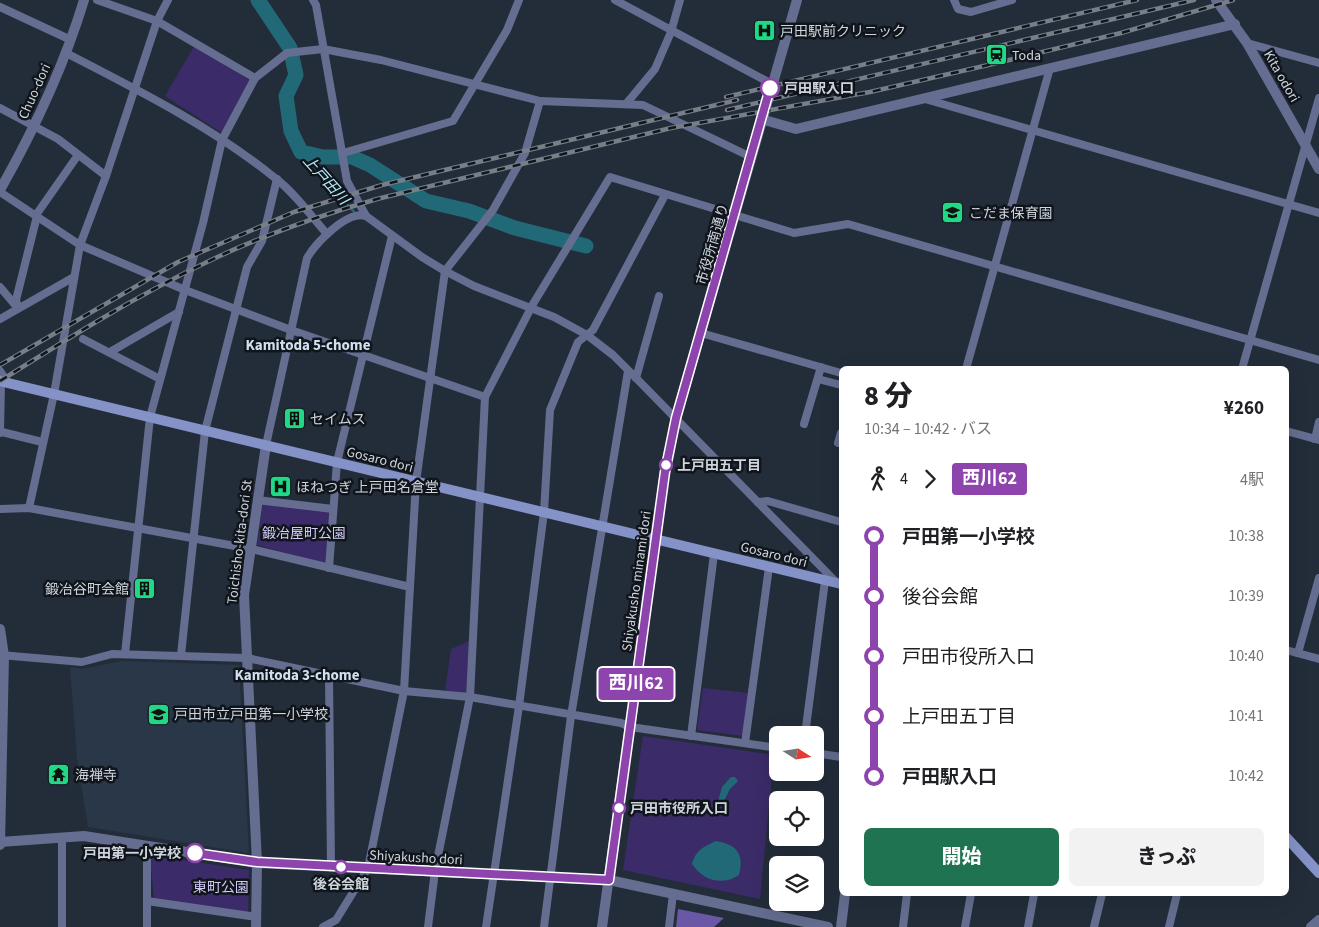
<!DOCTYPE html>
<html lang="ja">
<head>
<meta charset="utf-8">
<style>
  body { margin:0; font-family:"Source Sans 3","Noto Sans JP",sans-serif; background:#f2f2f2; color:#202124; height:100vh; display:flex; flex-direction:column; font-size:19px; white-space:nowrap }
  * { box-sizing:border-box; margin:0 }
  p { font-size:16px; color:#757577 }
  .icon { flex:none; width:28px; height:28px; fill:none; stroke:currentColor; stroke-width:2; stroke-linecap:round; stroke-linejoin:round }
  .map { position:relative; flex:1; overflow:hidden }
  .sheet { position:absolute; left:839px; top:366px; width:450px; height:530px; display:flex; flex-direction:column; background:#fff; border-radius:8px; box-shadow:0 5px 20px #0002 }
  .sheet>* { flex:none }
  .badge { padding:0 10px; border-radius:4px; font-size:18px; line-height:32px }
  .needle { width:32px; rotate:102deg }
  .controls { position:absolute; left:769px; top:726px; display:grid; gap:10px }
  .controls a { display:grid; place-items:center; width:55px; height:55px; border-radius:8px; background:#fff; box-shadow:0 5px 20px #0002; font-size:25px }
  .map>.badge { position:absolute; translate:-50% -50%; box-shadow:0 0 0 2px #fff }
  .legs { display:flex; align-items:center; gap:8px; height:55px; padding:0 25px; font-size:16px }
  .legs p { margin-inline-start:auto }
  .headline { display:flex; align-items:center; justify-content:space-between; height:85px; padding:0 25px }
  h1 { font-size:28px; font-weight:800; line-height:38px }
  .action { display:flex; gap:10px; margin-top:auto; padding:10px 25px }
  .action a { flex:1; height:58px; border-radius:8px; background:#207351; color:#fff; font-size:20px; font-weight:800; line-height:58px; text-align:center }
  .action a+a { background:#f2f2f2; color:#202124 }
  ul { padding:0 25px; list-style:none }
  li { display:flex; align-items:center; gap:18px; height:60px; font-size:19px }
  li i { display:grid; place-items:center; width:8px; height:100%; margin:0 6px; background:currentColor }
  li i::after { content:''; width:12px; height:12px; margin:-6px; border:4px solid; border-radius:50%; background:#fff }
  li p { margin-inline-start:auto }
  li:first-child i { background:linear-gradient(#0000 50%,currentColor 0) }
  li:last-child i { background:linear-gradient(currentColor 50%,#0000 0) }
  .map>svg:first-child { display:block }
  .built { fill:#293749 }
  .green { fill:#3b2b68 }
  .forest { fill:#6a57a5 }
  .water { fill:#226978 }
  .lines { fill:none; stroke-linecap:round; stroke-linejoin:round }
  .stream { stroke:#226978; stroke-width:2.5 }
  .river { stroke:#226978; stroke-width:15 }
  .minor { stroke:#656e90; stroke-width:8 }
  .tertiary { stroke:#656e90; stroke-width:10 }
  .secondary { stroke:#8492c8; stroke-width:10 }
  .rail-casing { stroke:#767e89; stroke-width:4.5 }
  .rail { stroke:#10151b; stroke-width:2.5; stroke-dasharray:8; stroke-linecap:butt }
  .line-1-casing { stroke:#fff; stroke-width:11 }
  .line-1 { stroke:#8e44ad; stroke-width:8 }
  .stop-1-dot { fill:#fff; stroke:#8e44ad; stroke-width:2.5 }
  .labels { text-anchor:middle; stroke-width:5; stroke-linejoin:round; paint-order:stroke }
  .poi-label { font-size:14px; fill:#cfd5dd; stroke:#10151b; text-anchor:start }
  .street-label { font-size:14px; fill:#cfd5dd; stroke:#10151b }
  .stop-label { font-size:14px; font-weight:bold; fill:#cfd5dd; stroke:#10151b; text-anchor:start }
  .park-label { font-size:14px; fill:#d2cbf6; stroke:#10151b }
  .water-label { font-size:15px; font-style:italic; fill:#b5edfb; stroke:#10151b }
  .neighbourhood-label { font-size:15px; font-weight:bold; fill:#d2dff0; stroke:#10151b }
</style>
</head>
<body>
<div class="map">
<svg width="1319" height="927" viewBox="0 0 1319 927">
  <rect width="100%" height="100%" fill="#232d3a"/>
  <path class="built" d="M122 661 239 665 249 853 88 827 77 758 70 667 82 669Z"/>
  <g class="green">
    <path d="M195 45 250 81 222 133 165 96Z"/>
    <path d="M263 503 330 511 326 564 257 545Z"/>
    <path d="M469 641 466 694 445 690 451 649Z"/>
    <path d="M703 688 748 693 743 736 697 730Z"/>
    <path d="M643 736 774 755 760 899 623 870Z"/>
    <path d="M150 857H163L249 870 248 913 154 899Z"/>
  </g>
  <path class="forest" d="M678 909 724 918 714 927H676Z"/>
  <g class="water">
    <path d="M731 777H735L738 781 730 789 722 805 718 801 722 787Z"/>
    <path d="M716 841C736 844 745 854 739 875 723 886 703 881 692 864 696 850 703 847 716 841Z"/>
  </g>
  <g class="lines">
    <path class="stream" d="M301 152 356 214"/>
    <path class="river" d="M258 0 290 48 296 75 286 96 291 131 301 152 323 157H352L370 165 426 201 469 211 515 228 586 246"/>
    <g class="minor">
      <path d="M97 0 157 21 255 78"/>
      <path d="M313 0 316 5 347 181 366 216 422 257 445 271 474 286 554 317 587 335 613 355 636 378 838 584"/>
      <path d="M615 0 772 84"/>
      <path d="M954 0 958 9 971 12 1012 0"/>
      <path d="M0 7 71 40"/>
      <path d="M1247 43 1319 63"/>
      <path d="M66 53C138 90 212 127 275 178 295 193 311 216 327 234"/>
      <path d="M925 99 1319 213"/>
      <path d="M626 104 655 69 671 32 680 0"/>
      <path d="M0 108 58 139 106 176"/>
      <path d="M343 153 453 121 507 30 519 0"/>
      <path d="M0 192 80 245 185 290 291 330 485 397"/>
      <path d="M36 215 78 155"/>
      <path d="M0 287 16 306"/>
      <path d="M18 308 16 300 37 216"/>
      <path d="M0 319 74 277"/>
      <path d="M701 333 841 373"/>
      <path d="M83 339 160 379"/>
      <path d="M110 352 179 312"/>
      <path d="M966 369 1050 68"/>
      <path d="M1242 369 1319 98"/>
      <path d="M0 371 8 383"/>
      <path d="M636 378 659 296"/>
      <path d="M818 379 841 385"/>
      <path d="M804 424 821 367"/>
      <path d="M1286 431 1319 440"/>
      <path d="M2 432 42 442"/>
      <path d="M0 433 1 382"/>
      <path d="M1315 439 1319 422"/>
      <path d="M838 443 841 433"/>
      <path d="M266 445 307 258C316 243 347 210 366 216"/>
      <path d="M257 500 333 509"/>
      <path d="M758 502 768 501 841 522"/>
      <path d="M29 508 54 394 80 245 106 176 157 21 168 0"/>
      <path d="M0 509 29 508 251 549 410 587"/>
      <path d="M329 568 337 462 392 236"/>
      <path d="M1286 650 1319 659"/>
      <path d="M1298 653 1319 578"/>
      <path d="M125 654 150 417 203 223 222 140 255 78 287 53 323 49 381 60 540 101 643 105 751 157"/>
      <path d="M0 655 82 662 112 654 247 658 404 691 470 697 621 723 630 727 778 748"/>
      <path d="M181 655 205 431 247 267 262 241 277 179"/>
      <path d="M329 676 331 866"/>
      <path d="M805 735 825 581"/>
      <path d="M691 736 714 554"/>
      <path d="M745 743 769 567"/>
      <path d="M815 753 841 757"/>
      <path d="M147 845V927"/>
      <path d="M147 901 257 917"/>
      <path d="M62 927V837"/>
      <path d="M323 927 336 920 368 868 404 691 416 482 445 271 493 210 525 153 540 101"/>
      <path d="M428 927 435 871 470 697 485 397 533 304 610 177 794 233 848 224 1319 360"/>
      <path d="M486 927 519 706 544 512 550 410 578 342 593 330 665 195"/>
      <path d="M544 927 571 716 628 371"/>
      <path d="M669 927 673 894"/>
      <path d="M903 927 907 894"/>
      <path d="M965 927 971 894"/>
      <path d="M1028 927 1034 894"/>
      <path d="M1094 927 1102 894"/>
      <path d="M1169 927 1177 894"/>
    </g>
    <g class="tertiary">
      <path d="M1216 0 1247 43 1319 169"/>
      <path d="M761 119 796 129 1235 24"/>
      <path d="M0 190C34 130 64 66 84 0"/>
      <path d="M0 629 4 656 0 845"/>
      <path d="M0 842 84 836 257 863 609 880 828 927"/>
      <path d="M256 927 257 863 244 595 266 445"/>
      <path d="M602 927 665 472 676 418 797 0"/>
      <path d="M841 927 845 894"/>
      <path d="M1311 927 1319 920"/>
    </g>
    <g class="secondary">
      <path d="M0 381 841 584"/>
      <path d="M1286 837 1319 873"/>
    </g>
    <defs>
      <g id="rail">
        <path d="M726 97 1137 0"/>
        <path d="M727 110 1194 0"/>
        <path d="M0 365 178 262 294 212 382 185 737 100"/>
        <path d="M0 381C67 339 134 297 205 263 260 236 318 216 377 199L671 128 870 92 997 63 1121 33 1233 0"/>
      </g>
    </defs>
    <use href="#rail" class="rail-casing"/>
    <use href="#rail" class="rail"/>
  </g>
  <g class="lines">
    <defs>
      <path id="line-1" d="M195 853 257 862 609 880 665 472 676 418 770 88"/>
    </defs>
    <use href="#line-1" class="line-1-casing"/>
    <use href="#line-1" class="line-1"/>
  </g>
  <defs>
    <symbol id="hospital-square" viewBox="-11 -11 22 22"><rect x="-9" y="-9" width="18" height="18" rx="4" fill="#21d887" stroke="#10151b"/><path d="M-5-5h3v3.5h4V-5h3V5h-3V1.5h-4V5h-3Z" fill="#111"/></symbol>
    <symbol id="station-square" viewBox="-11 -11 22 22"><rect x="-9" y="-9" width="18" height="18" rx="4" fill="#21d887" stroke="#10151b"/><path d="M-3-6H3Q5-6 5-4V2Q5 4 3 4L4.5 6H3L1.5 4h-3L-3 6H-4.5L-3 4Q-5 4-5 2V-4Q-5-6-3-6ZM-3.5-4v3h7v-3ZM-3.5 1v1.5H-2V1ZM2 1v1.5H3.5V1Z" fill="#111"/></symbol>
    <symbol id="school-square" viewBox="-11 -11 22 22"><rect x="-9" y="-9" width="18" height="18" rx="4" fill="#21d887" stroke="#10151b"/><path d="M0-5L7-2L0 1L-7-2ZM-4 1L0 2.5L4 1V4Q0 6-4 4Z" fill="#111"/></symbol>
    <symbol id="building-square" viewBox="-11 -11 22 22"><rect x="-9" y="-9" width="18" height="18" rx="4" fill="#21d887" stroke="#10151b"/><path d="M-4-6H4V6H1V3H-1V6H-4ZM-2.5-4.3h1.7v1.8h-1.7ZM.8-4.3h1.7v1.8H.8ZM-2.5-1h1.7V.8h-1.7ZM.8-1h1.7V.8H.8Z" fill="#111"/></symbol>
    <symbol id="temple-square" viewBox="-11 -11 22 22"><rect x="-9" y="-9" width="18" height="18" rx="4" fill="#21d887" stroke="#10151b"/><path d="M0-6L5-2H3V0L6.5 2.5H4V6H1.5V3h-3V6H-4V2.5H-6.5L-3 0V-2H-5Z" fill="#111"/></symbol>
  </defs>
  <g fill-rule="evenodd">
    <use href="#hospital-square" x="752" y="18" width="25" height="25"/>
    <use href="#station-square" x="984" y="42" width="25" height="25"/>
    <use href="#school-square" x="940" y="200" width="25" height="25"/>
    <use href="#building-square" x="282" y="406" width="25" height="25"/>
    <use href="#hospital-square" x="268" y="474" width="25" height="25"/>
    <use href="#building-square" x="132" y="576" width="25" height="25"/>
    <use href="#school-square" x="146" y="702" width="25" height="25"/>
    <use href="#temple-square" x="46" y="762" width="25" height="25"/>
  </g>
  <g class="stop-1-dot">
    <circle cx="770" cy="88" r="9"/>
    <circle cx="666" cy="465" r="6"/>
    <circle cx="619" cy="808" r="6"/>
    <circle cx="195" cy="853" r="9"/>
    <circle cx="341" cy="867" r="6"/>
  </g>
  <g class="labels">
    <g class="poi-label">
      <text x="780" y="36">戸田駅前クリニック</text>
      <text x="1012" y="60">Toda</text>
      <text x="969" y="218">こだま保育園</text>
      <text x="310" y="424">セイムス</text>
      <text x="296" y="492">ほねつぎ 上戸田名倉堂</text>
      <text x="129" y="594" text-anchor="end">鍛冶谷町会館</text>
      <text x="174" y="719">戸田市立戸田第一小学校</text>
      <text x="75" y="780">海禅寺</text>
    </g>
    <g class="street-label">
      <text transform="translate(1282 76) rotate(60)" y="5">Kita odori</text>
      <text transform="translate(34 91) rotate(-66)" y="5">Chuo-dori</text>
      <text transform="translate(712 244) rotate(-74)" y="5">市役所南通り</text>
      <text transform="translate(380 459) rotate(14)" y="5">Gosaro dori</text>
      <text transform="translate(239 542) rotate(-83)" y="5">Toichisho-kita-dori St</text>
      <text transform="translate(774 554) rotate(14)" y="5">Gosaro dori</text>
      <text transform="translate(636 581) rotate(-82)" y="5">Shiyakusho minami dori</text>
      <text transform="translate(416 857) rotate(3)" y="5">Shiyakusho dori</text>
    </g>
    <g class="stop-label">
      <text x="784" y="93">戸田駅入口</text>
      <text x="677" y="470">上戸田五丁目</text>
      <text x="630" y="813">戸田市役所入口</text>
      <text x="181" y="858" text-anchor="end">戸田第一小学校</text>
      <text x="341" y="889" text-anchor="middle">後谷会館</text>
    </g>
    <g class="park-label">
      <text x="304" y="538">鍛冶屋町公園</text>
      <text x="221" y="892">東町公園</text>
    </g>
    <g class="water-label">
      <text transform="translate(326 180) rotate(48)" y="5">上戸田川</text>
    </g>
    <g class="neighbourhood-label">
      <text x="308" y="350">Kamitoda 5-chome</text>
      <text x="297" y="680">Kamitoda 3-chome</text>
    </g>
  </g>
</svg>
<div class="controls">
<a><svg class="needle" viewBox="-14 -14 28 28"><path d="M0-13l5 13h-10z" fill="#e53935"/><path d="M0 13l5-13h-10z" fill="#757577"/></svg></a>
<a><svg class="icon" aria-label="locate" viewBox="0 0 24 24"><circle cx="12" cy="12" r="6"/><path d="M12 2v4M12 18v4M2 12h4M18 12h4"/></svg></a>
<a><svg class="icon" aria-label="layers" viewBox="0 0 24 24"><path d="M12 4l9 5-9 5-9-5zM3 14l9 5 9-5"/></svg></a>
</div>
<b class="badge" style="left:636px;top:684px;background:#8e44ad;color:#fff">西川62</b>
<section class="sheet">
<div class="headline"><div><h1>8 分</h1><p>10:34 – 10:42 · バス</p></div><b>¥260</b></div>
<div class="legs"><svg class="icon" aria-label="walk" viewBox="0 0 24 24"><circle cx="13" cy="4" r="2"/><path d="M13 8l-2 6 4 7M11 14l-3 7M7 12l3-4h3l4 4"/></svg>4<svg class="icon" aria-label="forward" viewBox="0 0 24 24"><path d="M9 5l7 7-7 7"/></svg><b class="badge" style="background:#8e44ad;color:#fff">西川62</b><p>4駅</p></div>
<ul>
<li><i style="color:#8e44ad"></i><b>戸田第一小学校</b><p>10:38</p></li>
<li><i style="color:#8e44ad"></i><span>後谷会館</span><p>10:39</p></li>
<li><i style="color:#8e44ad"></i><span>戸田市役所入口</span><p>10:40</p></li>
<li><i style="color:#8e44ad"></i><span>上戸田五丁目</span><p>10:41</p></li>
<li><i style="color:#8e44ad"></i><b>戸田駅入口</b><p>10:42</p></li>
</ul>
<div class="action"><a>開始</a><a>きっぷ</a></div>
</section>
</div>
</body>
</html>
